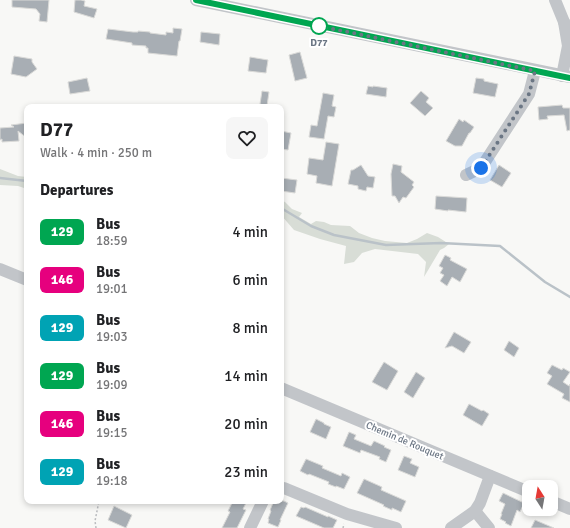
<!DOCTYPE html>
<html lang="en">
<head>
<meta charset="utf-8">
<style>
  body { margin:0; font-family:Signika,sans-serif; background:#f6f6f6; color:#202124; height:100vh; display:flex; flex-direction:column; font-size:15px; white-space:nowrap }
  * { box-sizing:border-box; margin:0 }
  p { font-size:13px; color:#757577 }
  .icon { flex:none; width:22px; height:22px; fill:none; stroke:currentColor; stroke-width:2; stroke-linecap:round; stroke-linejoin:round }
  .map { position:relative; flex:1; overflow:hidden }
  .details { position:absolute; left:24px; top:104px; width:260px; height:400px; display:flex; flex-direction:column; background:#fff; border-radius:8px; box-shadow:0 2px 6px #0003 }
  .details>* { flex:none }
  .badge { padding:0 8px; border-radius:6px; font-size:14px; line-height:26px }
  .needle { width:26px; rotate:349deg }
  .fabs { position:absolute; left:522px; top:480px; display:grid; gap:8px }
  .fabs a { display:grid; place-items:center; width:36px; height:36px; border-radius:8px; background:#fff; box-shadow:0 2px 6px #0003; font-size:20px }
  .you { position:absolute; width:20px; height:20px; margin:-10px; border:3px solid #fff; border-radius:50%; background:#1a73e8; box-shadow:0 0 0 6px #1a73e833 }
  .map>.badge { position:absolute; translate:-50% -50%; box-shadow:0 0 0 2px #fff }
  h2 { padding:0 16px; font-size:15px; line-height:36px }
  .round { display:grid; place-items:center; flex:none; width:42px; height:42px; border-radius:8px; background:#f6f6f6 }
  .summary { display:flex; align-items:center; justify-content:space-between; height:68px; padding:0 16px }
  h1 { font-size:19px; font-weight:800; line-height:30px }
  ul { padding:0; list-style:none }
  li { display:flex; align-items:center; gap:12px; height:48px; padding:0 16px }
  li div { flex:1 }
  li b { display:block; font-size:15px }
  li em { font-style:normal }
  li .badge { min-width:44px; font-weight:700; text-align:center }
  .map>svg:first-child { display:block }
  .green { fill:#d8ddd6 }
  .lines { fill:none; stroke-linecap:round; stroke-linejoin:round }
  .stream { stroke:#bac2c8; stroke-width:2.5 }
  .building { fill:#a8aeb4; stroke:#dadad8 }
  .path { stroke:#babcbf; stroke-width:1.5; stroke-dasharray:2 2; stroke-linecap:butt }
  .minor { stroke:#c2c5c9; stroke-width:12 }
  .line-casing { stroke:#fff; stroke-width:9 }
  .line { stroke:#00a651; stroke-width:6 }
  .walk { stroke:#6b7684; stroke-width:4; stroke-dasharray:0 7.2 }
  .stop-dot { fill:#fff; stroke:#00a651; stroke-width:2 }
  .labels { text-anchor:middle; stroke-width:4; stroke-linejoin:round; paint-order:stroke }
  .stop-label { font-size:10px; font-weight:bold; fill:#6b7684; stroke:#fff }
  .street-label { font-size:10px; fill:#6b7684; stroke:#fff }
</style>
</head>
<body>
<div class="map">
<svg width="570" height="528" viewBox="0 0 570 528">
  <rect width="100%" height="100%" fill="#f8f8f6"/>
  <g class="green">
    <path d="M0 169 18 176 27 177V189L18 186 0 185Z"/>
    <path d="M281 200 285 202 292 209 302 213 299 217 311 224 316 221 324 222 331 225 350 226 359 233 372 238 385 241 407 243 417 239 427 233 438 237 449 244 444 248 440 250 424 277 426 262 418 254 375 249 362 253 354 262 344 264 346 246 320 239 294 230 281 215Z"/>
  </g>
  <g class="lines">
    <g class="stream">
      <path d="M0 178 27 181"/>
      <path d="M281 208 311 226 334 235 386 245 441 243 500 246 545 282 570 297"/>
    </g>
  </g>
  <g class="building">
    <path d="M12 0H49L47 22 39 21 40 14 36 9 12 7Z"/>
    <path d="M75 0H81L85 1 84 6 97 9 94 18 74 12Z"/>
    <path d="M173 28 182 29 180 41H179L177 56 148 53V48H146V46L132 45V43L106 39 108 29 133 32H138V31L150 32V33L166 35V32L173 33Z"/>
    <path d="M201 32 220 34 219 45 200 42Z"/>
    <path d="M300 52 307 78 295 81 289 55Z"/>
    <path d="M14 56 32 59V62L37 69 26 77 11 74Z"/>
    <path d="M250 57 268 60 266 73 248 71Z"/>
    <path d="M87 78 90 91 70 94 68 82Z"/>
    <path d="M476 78 484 79V81L498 84 495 97 473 93Z"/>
    <path d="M368 86 373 87V86L387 88 386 97 366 94Z"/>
    <path d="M262 91 269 92 267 106 260 104Z"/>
    <path d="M421 91 429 98 426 102 433 108 425 116 410 103Z"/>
    <path d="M323 93 334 95 332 106 336 107 334 117 328 116 324 139 309 137 311 125 317 126Z"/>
    <path d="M562 105 563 108H570V130L567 131 564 115 547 116 548 119 539 120 538 107Z"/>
    <path d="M459 119 463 122 464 120 474 127 470 133H469L462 146H455L446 141Z"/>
    <path d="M27 123V138L18 131 19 141 2 142V139L0 140V128L14 127 11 125Z"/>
    <path d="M281 131 291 133 288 150 281 149Z"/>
    <path d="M326 142 339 144 332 186 316 183 317 176 307 174 309 158 323 160Z"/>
    <path d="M393 164 402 166 401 172 414 182 412 185 414 187 406 198 403 197 399 203 395 196H392L391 174Z"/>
    <path d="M361 165 368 176 375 177 373 188 367 187 366 191 358 189V186L348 184 351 170H353Z"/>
    <path d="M499 165 511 173 502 187 490 180Z"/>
    <path d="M281 178 297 180 295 193 281 191Z"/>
    <path d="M436 196 467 198 466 212 448 210V211L435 209Z"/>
    <path d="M445 255 451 258 450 260 467 269 460 282 452 277 447 286 440 281 444 275 440 273 443 268 439 266Z"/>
    <path d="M454 332 471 342 464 353 452 346 445 348Z"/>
    <path d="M509 341 519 348 514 357 504 350Z"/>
    <path d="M384 362 398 371 387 390 372 382Z"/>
    <path d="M552 365 562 370 563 368 570 372 563 382 569 386 570 384V402L562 398 564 394 547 384 552 376 547 373Z"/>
    <path d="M416 372 425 378 413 398 404 392Z"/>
    <path d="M469 404 482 411 483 410 489 414 482 426 463 415Z"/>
    <path d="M316 419 324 423V424L331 427 326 439 310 432Z"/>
    <path d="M349 432 356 435 354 439 371 446 374 441 385 446 384 447 391 450 386 462 379 459 380 457 361 450 360 453 343 446Z"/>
    <path d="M404 456 412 459 410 463 419 467 415 477 398 470Z"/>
    <path d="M306 459 323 466 322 468 341 476 342 473 350 477 344 489 336 486V487L328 484 329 482 309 474 308 475 300 471Z"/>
    <path d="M364 479 382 487 381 490 406 501 401 512 392 508V510L383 506 384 505 357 493Z"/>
    <path d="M503 493 524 503 520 512 517 510 511 526 505 523 506 522 500 519 502 514H501L505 504 499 501Z"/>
    <path d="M233 501H247L243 509 246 510 237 528H222L230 512 228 511Z"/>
    <path d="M274 501H284L288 503 280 520H281L278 527 268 523 269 519H268L271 511 270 510Z"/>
    <path d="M114 506 132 515 126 528 108 520Z"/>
    <path d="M301 507 304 508 305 507 328 517V516L337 520 333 528H324L296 516Z"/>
    <path d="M535 520 554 528H531Z"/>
  </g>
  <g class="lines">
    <g class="path">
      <path d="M96 528 95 521 99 501"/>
      <path d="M343 528 344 524"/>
    </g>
    <g class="minor">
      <path d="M196 0 570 77"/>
      <path d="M555 0 564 22 567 28"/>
      <path d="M562 76 568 46 564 22"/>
      <path d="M466 175 481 168 529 94 535 71"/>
      <path d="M0 269 27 280"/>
      <path d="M281 388 529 492"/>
      <path d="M281 488H284L347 514 396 528"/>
      <path d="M551 501 570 509"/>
      <path d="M475 511 489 528"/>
      <path d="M250 528 263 501"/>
      <path d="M451 528 475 511 480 503 490 476"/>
    </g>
  </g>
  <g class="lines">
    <defs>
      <path id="line" d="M196 0 570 78"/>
    </defs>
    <use href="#line" class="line-casing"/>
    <use href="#line" class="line"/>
    <path class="walk" d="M319 26 535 71 529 94 481 168"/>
  </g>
  <circle class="stop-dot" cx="319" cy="26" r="8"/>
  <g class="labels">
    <g class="stop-label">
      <text x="319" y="46">D77</text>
    </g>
    <g class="street-label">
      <text transform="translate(405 440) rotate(23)" y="4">Chemin de Rouquet</text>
    </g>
  </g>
</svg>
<div class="fabs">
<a><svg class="needle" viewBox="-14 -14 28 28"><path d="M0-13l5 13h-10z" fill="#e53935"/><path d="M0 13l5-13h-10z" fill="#757577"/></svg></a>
</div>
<div class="you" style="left:481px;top:168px"></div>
<section class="details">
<div class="summary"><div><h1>D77</h1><p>Walk · 4 min · 250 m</p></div><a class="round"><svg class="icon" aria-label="heart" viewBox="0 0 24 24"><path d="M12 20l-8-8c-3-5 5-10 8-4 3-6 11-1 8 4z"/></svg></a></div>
<h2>Departures</h2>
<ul>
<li><span class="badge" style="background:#00a651;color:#fff">129</span><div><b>Bus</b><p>18:59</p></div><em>4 min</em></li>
<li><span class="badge" style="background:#e6007e;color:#fff">146</span><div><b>Bus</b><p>19:01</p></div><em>6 min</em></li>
<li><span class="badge" style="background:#00a3b4;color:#fff">129</span><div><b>Bus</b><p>19:03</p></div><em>8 min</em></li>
<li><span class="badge" style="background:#00a651;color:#fff">129</span><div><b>Bus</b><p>19:09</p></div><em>14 min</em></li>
<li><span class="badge" style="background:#e6007e;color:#fff">146</span><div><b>Bus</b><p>19:15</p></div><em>20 min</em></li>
<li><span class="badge" style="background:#00a3b4;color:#fff">129</span><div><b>Bus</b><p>19:18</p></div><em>23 min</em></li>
</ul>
</section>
</div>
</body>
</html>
